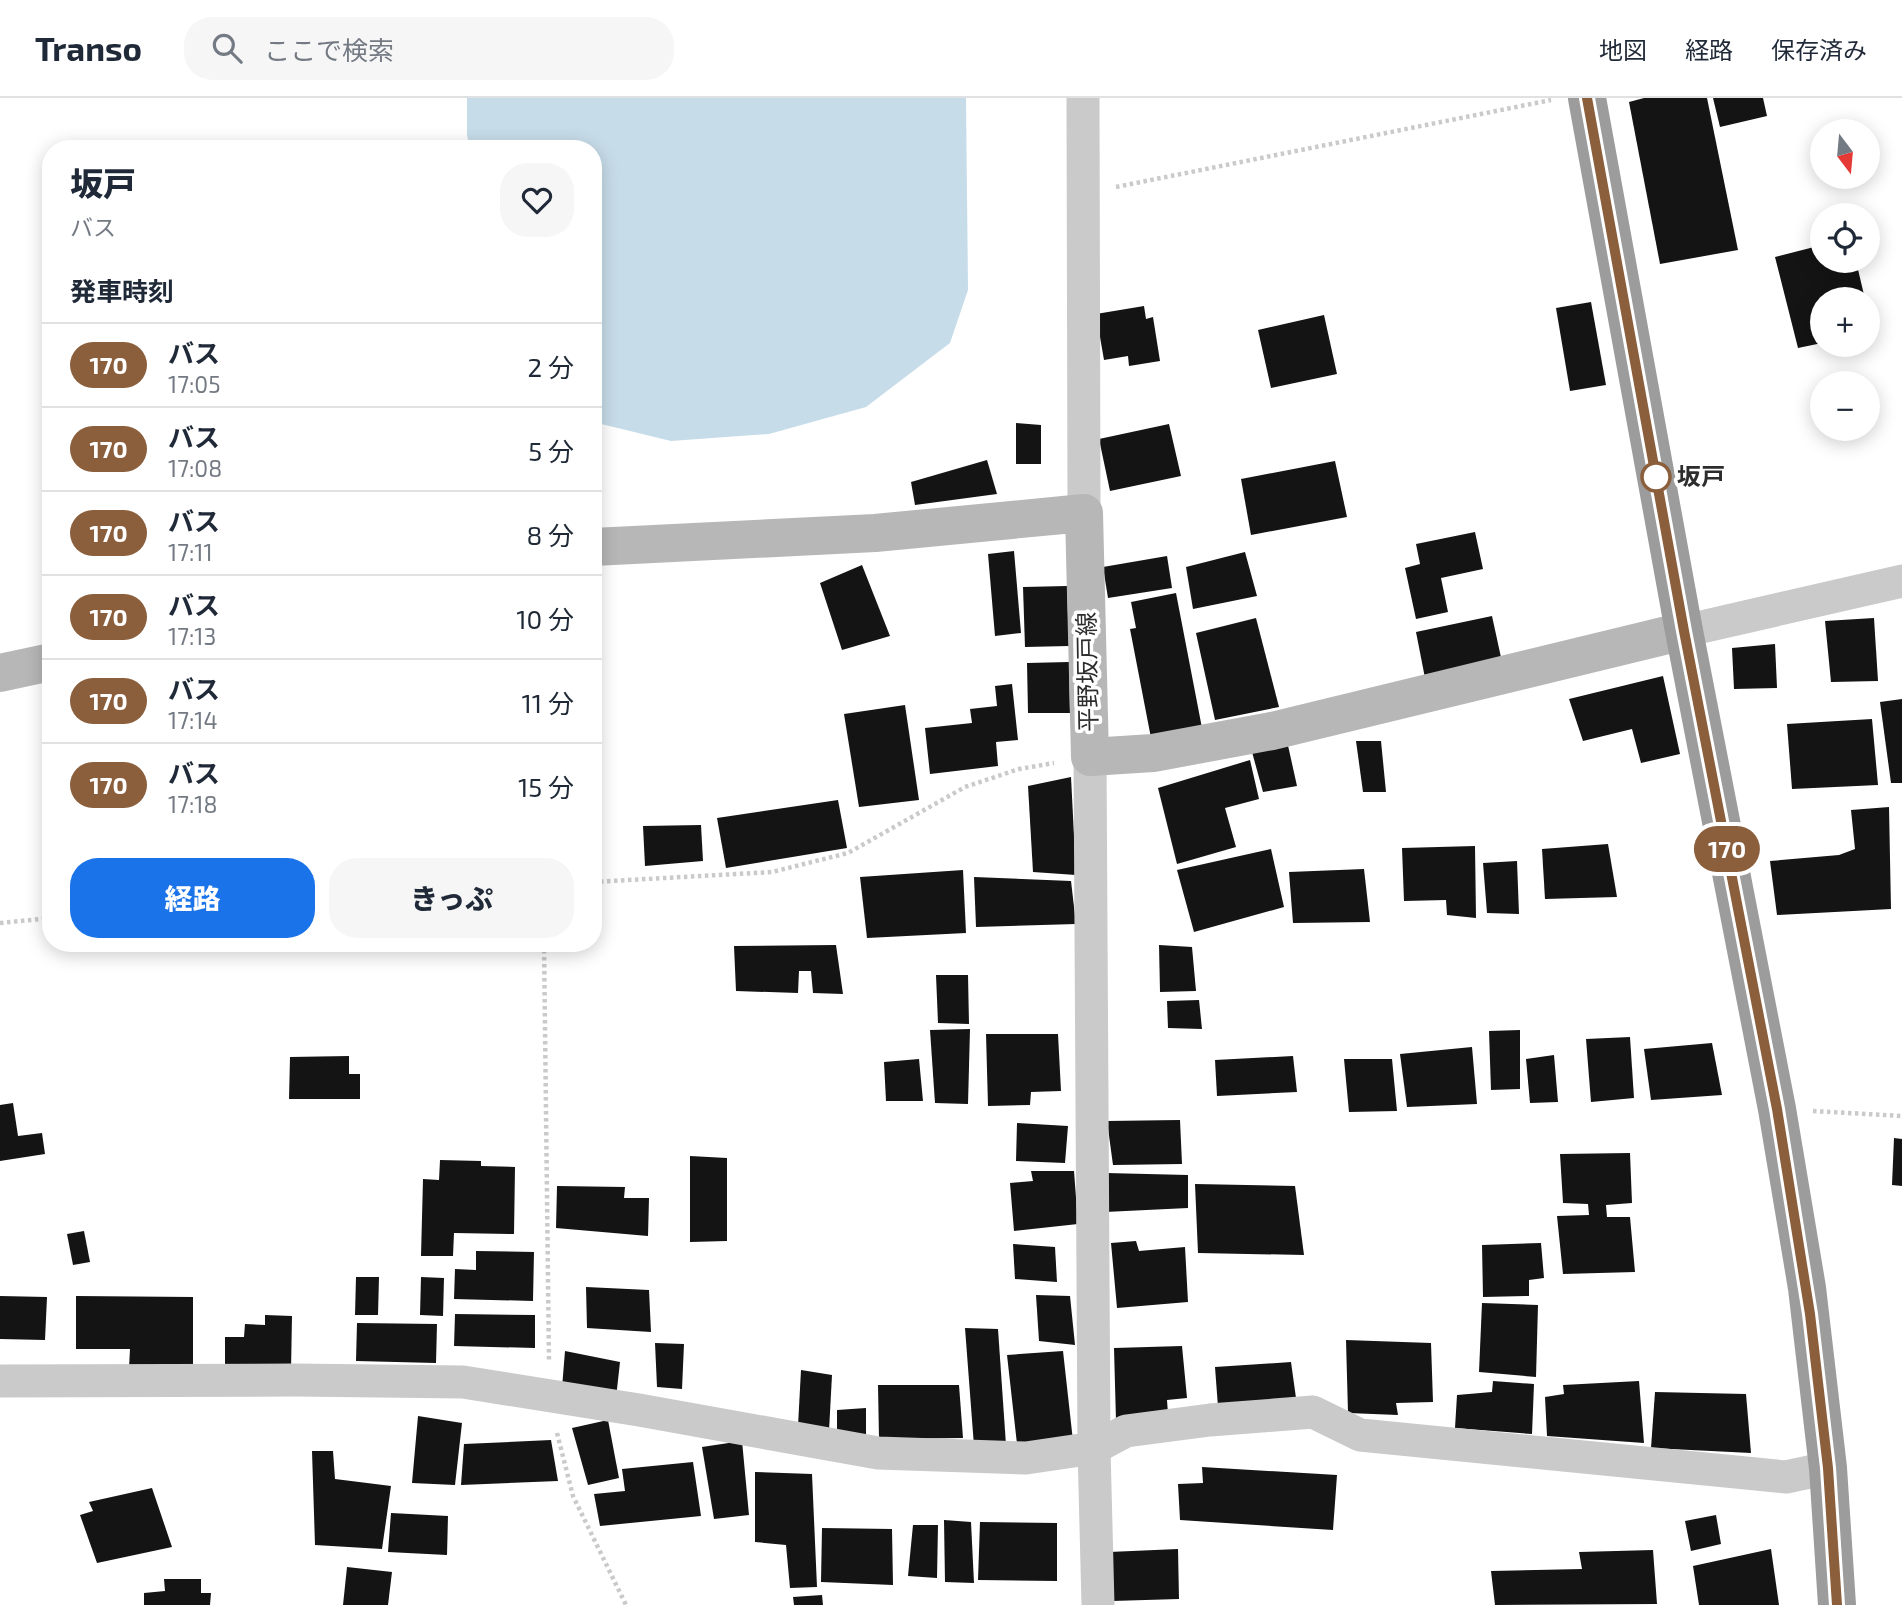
<!DOCTYPE html>
<html lang="ja">
<head>
<meta charset="utf-8">
<style>
  body { margin:0; font-family:"Exo 2","Noto Sans JP",sans-serif; background:#f6f6f7; color:#1f2937; height:100vh; display:flex; flex-direction:column; font-size:26px; white-space:nowrap }
  * { box-sizing:border-box; margin:0 }
  p { font-size:23px; color:#747a83 }
  .icon { flex:none; width:38px; height:38px; fill:none; stroke:currentColor; stroke-width:2; stroke-linecap:round; stroke-linejoin:round }
  .map { position:relative; flex:1; overflow:hidden }
  .panel { position:absolute; left:42px; top:42px; width:560px; height:812px; display:flex; flex-direction:column; background:#fff; border-radius:28px; box-shadow:0 4px 18px #0003 }
  .panel>* { flex:none }
  .badge { padding:0 14px; border-radius:23px; font-size:24px; line-height:46px }
  .needle { width:46px; rotate:164deg }
  .controls { position:absolute; left:1810px; top:21px; display:grid; gap:14px }
  .controls a { display:grid; place-items:center; width:70px; height:70px; border-radius:50%; background:#fff; box-shadow:0 4px 18px #0003; font-size:35px }
  .map>.badge { position:absolute; translate:-50% -50%; box-shadow:0 0 0 4px #fff }
  h2 { padding:0 28px; font-size:26px; line-height:63px }
  .round { display:grid; place-items:center; flex:none; width:74px; height:74px; border-radius:28px; background:#f6f6f7 }
  .headline { display:flex; align-items:center; justify-content:space-between; height:119px; padding:0 28px }
  h1 { font-size:33px; font-weight:800; line-height:52px }
  .action { display:flex; gap:14px; margin-top:auto; padding:14px 28px }
  .action a { flex:1; height:80px; border-radius:28px; background:#1a73e8; color:#fff; font-size:28px; font-weight:800; line-height:80px; text-align:center }
  .action a+a { background:#f6f6f7; color:#1f2937 }
  ul { padding:0; list-style:none }
  li { display:flex; align-items:center; gap:21px; height:84px; padding:0 28px; border-top:2px solid #e0e1e3 }
  li div { flex:1 }
  li b { display:block; font-size:26px }
  li em { font-style:normal }
  li .badge { min-width:77px; font-weight:700; text-align:center }
  header { display:flex; align-items:center; gap:42px; box-sizing:border-box; height:98px; padding:0 35px; background:#fff; border-bottom:2px solid #e0e1e3 }
  header strong { font-size:33px }
  nav { display:flex; gap:38px; margin-inline-start:auto; font-size:24px }
  .search { width:490px; height:63px; background:#f6f6f7; display:flex; align-items:center; gap:18px; box-sizing:border-box; padding:0 24px; border-radius:28px; color:#747a83; font-size:26px }
  .map>svg:first-child { display:block }
  .water { fill:#c7dce9 }
  .building { fill:#141414 }
  .lines { fill:none; stroke-linecap:round; stroke-linejoin:round }
  .path { stroke:#cacaca; stroke-width:4.5; stroke-dasharray:3.5 3.5; stroke-linecap:butt }
  .minor { stroke:#cacaca; stroke-width:33 }
  .secondary { stroke:#b7b7b7; stroke-width:38 }
  .trunk { stroke:#9c9c9c; stroke-width:38 }
  .line-casing { stroke:#fff; stroke-width:16 }
  .line { stroke:#8b5e3c; stroke-width:10 }
  .stop-dot { fill:#fff; stroke:#8b5e3c; stroke-width:3.5 }
  .labels { text-anchor:middle; stroke-width:7; stroke-linejoin:round; paint-order:stroke }
  .stop-label { font-size:24px; font-weight:bold; fill:#2d2d2d; stroke:#fff; text-anchor:start }
  .street-label { font-size:24px; fill:#2d2d2d; stroke:#fff }
</style>
</head>
<body>
<header>
<strong>Transo</strong>
<div class="search"><svg class="icon" aria-label="search" viewBox="0 0 24 24"><circle cx="10" cy="10" r="6"/><path d="M15 15l6 6"/></svg>ここで検索</div>
<nav><a>地図</a><a>経路</a><a>保存済み</a></nav>
</header>
<div class="map">
<svg width="1902" height="1507" viewBox="0 0 1902 1507">
  <rect width="100%" height="100%" fill="#fff"/>
  <path class="water" d="M467 0H966L968 192 950 245 866 309 769 336 671 343 593 324V51H470L467 37Z"/>
  <g class="building">
    <path d="M1644 0H1707L1738 152 1660 166 1629 4Z"/>
    <path d="M1713 0H1763L1767 18 1720 29Z"/>
    <path d="M1822 147V163H1856L1865 201H1822V245L1798 250 1775 159Z"/>
    <path d="M1591 204 1606 287 1570 293 1556 210Z"/>
    <path d="M1144 208 1146 221 1153 219 1160 263 1129 268 1128 258 1104 262 1096 216Z"/>
    <path d="M1867 213 1873 233 1867 234Z"/>
    <path d="M1324 217 1337 276 1271 290 1258 232Z"/>
    <path d="M1016 325 1041 327V366H1016Z"/>
    <path d="M1169 326 1181 378 1110 393 1099 341Z"/>
    <path d="M987 362 997 396 915 407 911 384Z"/>
    <path d="M1335 363 1347 419 1251 437 1241 381Z"/>
    <path d="M1475 434 1483 471 1441 480 1448 514 1416 521 1405 470 1420 466 1416 446Z"/>
    <path d="M1014 453 1021 535 995 538 988 456Z"/>
    <path d="M1245 454 1257 498 1193 511 1186 469Z"/>
    <path d="M1167 458 1172 490 1108 500 1103 469Z"/>
    <path d="M862 467 890 538 842 552 820 485Z"/>
    <path d="M1067 488 1069 548 1025 549 1023 489Z"/>
    <path d="M1176 495 1202 630 1151 640 1130 531 1136 530 1131 504Z"/>
    <path d="M1492 518 1502 564 1425 580 1416 534Z"/>
    <path d="M1256 520 1279 609 1215 622 1196 535Z"/>
    <path d="M1874 520 1878 583 1831 584 1825 523Z"/>
    <path d="M1775 546 1777 590 1734 591 1732 550Z"/>
    <path d="M1069 564 1070 615H1028L1027 565Z"/>
    <path d="M1663 578 1680 656 1641 665 1632 631 1583 643 1569 601Z"/>
    <path d="M1012 586 1018 642 996 644 998 668 930 676 925 630 972 625 970 611 997 608 995 588Z"/>
    <path d="M1902 601V685H1891L1880 604Z"/>
    <path d="M905 607 919 702 859 709 844 616Z"/>
    <path d="M1872 621 1878 687 1792 691 1787 626Z"/>
    <path d="M1287 643 1297 688 1263 694 1252 654Z"/>
    <path d="M1356 643H1381L1386 694H1363Z"/>
    <path d="M1250 662 1259 701 1225 710 1236 749 1177 766 1158 690Z"/>
    <path d="M1071 679 1076 777 1033 774 1028 688Z"/>
    <path d="M838 702 847 750 726 770 717 720Z"/>
    <path d="M1889 709 1891 811 1777 817 1770 763 1839 757 1855 751 1851 712Z"/>
    <path d="M701 727 703 763 645 768 643 728Z"/>
    <path d="M1608 746 1617 799 1545 801 1542 751Z"/>
    <path d="M1475 748 1476 820 1447 817 1446 802 1404 803 1402 750Z"/>
    <path d="M1271 751 1284 809 1194 834 1177 772Z"/>
    <path d="M1517 763 1519 816 1487 815 1483 765Z"/>
    <path d="M1364 771 1370 824 1293 825 1289 774Z"/>
    <path d="M963 772 966 835 867 840 860 779Z"/>
    <path d="M974 779 1071 783 1076 826 976 829Z"/>
    <path d="M836 847 843 896 813 895 811 873H799L798 895 736 893 734 848Z"/>
    <path d="M1159 847 1192 849 1196 893 1160 894Z"/>
    <path d="M936 877H968L969 926 938 925Z"/>
    <path d="M1199 902 1202 931 1168 930 1167 903Z"/>
    <path d="M970 931 968 1006 935 1005 930 932Z"/>
    <path d="M1520 932V991L1491 992 1489 933Z"/>
    <path d="M986 936H1058L1061 993 1031 994 1030 1007 988 1008Z"/>
    <path d="M1630 939 1634 1000 1591 1004 1586 941Z"/>
    <path d="M1712 945 1722 997 1651 1002 1644 951Z"/>
    <path d="M1472 949 1477 1006 1407 1009 1400 956Z"/>
    <path d="M1554 957 1558 1004 1530 1005 1526 961Z"/>
    <path d="M349 958V976H360V1001H289L290 959Z"/>
    <path d="M1293 958 1297 994 1217 998 1215 962Z"/>
    <path d="M919 961 923 1003H886L884 964Z"/>
    <path d="M1344 961H1392L1397 1013 1349 1014Z"/>
    <path d="M13 1005 18 1038 42 1035 45 1056 0 1063V1007Z"/>
    <path d="M1180 1022 1182 1066 1113 1067 1107 1023Z"/>
    <path d="M1017 1025 1068 1028 1065 1065 1016 1063Z"/>
    <path d="M1894 1040 1902 1041V1088L1892 1087Z"/>
    <path d="M1630 1055 1632 1105 1606 1107 1607 1119H1630L1635 1174 1563 1176 1557 1118 1589 1117 1588 1106 1563 1105 1560 1056Z"/>
    <path d="M690 1058 727 1060V1143L690 1144Z"/>
    <path d="M440 1062 481 1063V1068L515 1069 514 1136 454 1135 453 1158H421L423 1081 439 1082Z"/>
    <path d="M1031 1073H1074L1078 1126 1014 1133 1010 1085 1033 1083Z"/>
    <path d="M1106 1075 1188 1077V1110L1105 1114Z"/>
    <path d="M1195 1086 1295 1088 1304 1157 1198 1155Z"/>
    <path d="M557 1088 625 1089 624 1100H649L648 1138 556 1130Z"/>
    <path d="M84 1133 90 1164 73 1167 67 1136Z"/>
    <path d="M1136 1143 1139 1153 1185 1149 1188 1204 1117 1210 1111 1145Z"/>
    <path d="M1541 1145 1544 1180 1529 1182V1198L1483 1199 1482 1147Z"/>
    <path d="M1013 1146 1055 1149 1057 1184 1015 1181Z"/>
    <path d="M476 1153 534 1154 533 1203 454 1201 455 1171 476 1172Z"/>
    <path d="M356 1179H379L378 1217H355Z"/>
    <path d="M421 1179 444 1180 443 1218 420 1217Z"/>
    <path d="M586 1189 649 1192 651 1234 587 1230Z"/>
    <path d="M1036 1197 1070 1198 1075 1247 1039 1243Z"/>
    <path d="M0 1198 47 1199 45 1242 0 1241Z"/>
    <path d="M76 1198 193 1199V1270H129L130 1251H76Z"/>
    <path d="M1482 1205 1538 1207 1536 1279 1479 1274Z"/>
    <path d="M455 1216 535 1217V1250L454 1248Z"/>
    <path d="M265 1217 292 1218 291 1273 225 1272V1239H244L245 1226 265 1227Z"/>
    <path d="M357 1225 437 1226 436 1265 356 1263Z"/>
    <path d="M965 1230 998 1231 1006 1347 974 1348Z"/>
    <path d="M1346 1242 1431 1245 1433 1304 1396 1305 1398 1317 1348 1315Z"/>
    <path d="M655 1245 684 1246 682 1291 657 1289Z"/>
    <path d="M1182 1248 1187 1300 1167 1302 1168 1316 1116 1323 1114 1250Z"/>
    <path d="M565 1253 620 1264 616 1300 562 1290Z"/>
    <path d="M1063 1253 1073 1343 1017 1346 1007 1257Z"/>
    <path d="M1291 1264 1296 1300 1218 1309 1215 1269Z"/>
    <path d="M801 1272 832 1277 829 1333 798 1328Z"/>
    <path d="M1493 1283 1534 1286 1532 1336 1455 1330 1457 1297 1492 1294Z"/>
    <path d="M1639 1283 1644 1345 1547 1338 1545 1299 1564 1296 1563 1287Z"/>
    <path d="M878 1287H959L963 1340 879 1341Z"/>
    <path d="M1655 1294 1746 1296 1751 1355 1651 1350Z"/>
    <path d="M866 1310V1340H837V1312Z"/>
    <path d="M418 1318 462 1325 455 1387 412 1385Z"/>
    <path d="M608 1322 619 1380 588 1387 572 1330Z"/>
    <path d="M551 1342 558 1383 461 1387 464 1346Z"/>
    <path d="M742 1343 749 1417 714 1421 702 1349Z"/>
    <path d="M312 1353H333L335 1381 391 1388 382 1451 315 1447Z"/>
    <path d="M693 1364 701 1418 600 1428 594 1396 625 1393 622 1371Z"/>
    <path d="M1202 1369 1337 1377 1333 1432 1180 1422 1178 1386 1203 1385Z"/>
    <path d="M755 1374 812 1376 817 1489 790 1490 786 1447 755 1444Z"/>
    <path d="M152 1390 172 1449 97 1465 80 1417 93 1413 89 1404Z"/>
    <path d="M391 1415 448 1418 447 1457 388 1454Z"/>
    <path d="M1716 1417 1721 1446 1691 1453 1685 1423Z"/>
    <path d="M944 1422 971 1424 974 1485 945 1484Z"/>
    <path d="M980 1424 1057 1425V1483L978 1482Z"/>
    <path d="M913 1427H938L937 1480 908 1478Z"/>
    <path d="M822 1430 892 1431 893 1487 821 1484Z"/>
    <path d="M1178 1451 1179 1501 1112 1503 1109 1454Z"/>
    <path d="M1771 1451 1779 1507H1699L1693 1468Z"/>
    <path d="M1653 1452 1657 1506 1495 1507 1491 1473 1582 1471 1579 1454Z"/>
    <path d="M347 1469 392 1474 388 1507H343Z"/>
    <path d="M164 1481H201V1495H211L210 1507H144V1495L165 1493Z"/>
    <path d="M822 1497 823 1507H794L793 1499Z"/>
  </g>
  <g class="lines">
    <g class="path">
      <path d="M1116 89 1551 2"/>
      <path d="M593 784 772 774 848 755 965 689 1019 671 1054 665"/>
      <path d="M0 825 51 820"/>
      <path d="M544 845 549 1264"/>
      <path d="M1813 1013 1902 1018"/>
      <path d="M557 1335 573 1398 626 1507"/>
    </g>
    <g class="minor">
      <path d="M1083 0 1084 415"/>
      <path d="M1684 533 1902 483"/>
      <path d="M1090 659 1094 1350 1098 1507"/>
      <path d="M0 1283 294 1282 463 1284 639 1312 878 1355 1026 1360 1094 1350 1126 1333 1210 1322 1313 1314 1360 1337 1786 1379 1828 1370"/>
    </g>
    <g class="secondary">
      <path d="M593 449 875 435 1084 415 1090 659 1153 655 1272 633 1684 533"/>
      <path d="M0 575 51 564"/>
    </g>
    <path class="trunk" d="M1587 0 1684 533 1777 1011 1807 1190 1828 1370 1837 1507"/>
  </g>
  <g class="lines">
    <defs>
      <path id="line" d="M1587 0 1684 533 1777 1011 1810 1216 1828 1370 1837 1507"/>
    </defs>
    <use href="#line" class="line-casing"/>
    <use href="#line" class="line"/>
  </g>
  <circle class="stop-dot" cx="1656" cy="379" r="14"/>
  <g class="labels">
    <g class="stop-label">
      <text x="1677" y="387">坂戸</text>
    </g>
    <g class="street-label">
      <text transform="translate(1088 574) rotate(-91)" y="8">平野坂戸線</text>
    </g>
  </g>
</svg>
<div class="controls">
<a><svg class="needle" viewBox="-14 -14 28 28"><path d="M0-13l5 13h-10z" fill="#e53935"/><path d="M0 13l5-13h-10z" fill="#747a83"/></svg></a>
<a><svg class="icon" aria-label="locate" viewBox="0 0 24 24"><circle cx="12" cy="12" r="6"/><path d="M12 2v4M12 18v4M2 12h4M18 12h4"/></svg></a>
<a>+</a>
<a>−</a>
</div>
<b class="badge" style="left:1727px;top:751px;background:#8b5e3c;color:#fff">170</b>
<section class="panel">
<div class="headline"><div><h1>坂戸</h1><p>バス</p></div><a class="round"><svg class="icon" aria-label="heart" viewBox="0 0 24 24"><path d="M12 20l-8-8c-3-5 5-10 8-4 3-6 11-1 8 4z"/></svg></a></div>
<h2>発車時刻</h2>
<ul>
<li><span class="badge" style="background:#8b5e3c;color:#fff">170</span><div><b>バス</b><p>17:05</p></div><em>2 分</em></li>
<li><span class="badge" style="background:#8b5e3c;color:#fff">170</span><div><b>バス</b><p>17:08</p></div><em>5 分</em></li>
<li><span class="badge" style="background:#8b5e3c;color:#fff">170</span><div><b>バス</b><p>17:11</p></div><em>8 分</em></li>
<li><span class="badge" style="background:#8b5e3c;color:#fff">170</span><div><b>バス</b><p>17:13</p></div><em>10 分</em></li>
<li><span class="badge" style="background:#8b5e3c;color:#fff">170</span><div><b>バス</b><p>17:14</p></div><em>11 分</em></li>
<li><span class="badge" style="background:#8b5e3c;color:#fff">170</span><div><b>バス</b><p>17:18</p></div><em>15 分</em></li>
</ul>
<div class="action"><a>経路</a><a>きっぷ</a></div>
</section>
</div>
</body>
</html>
